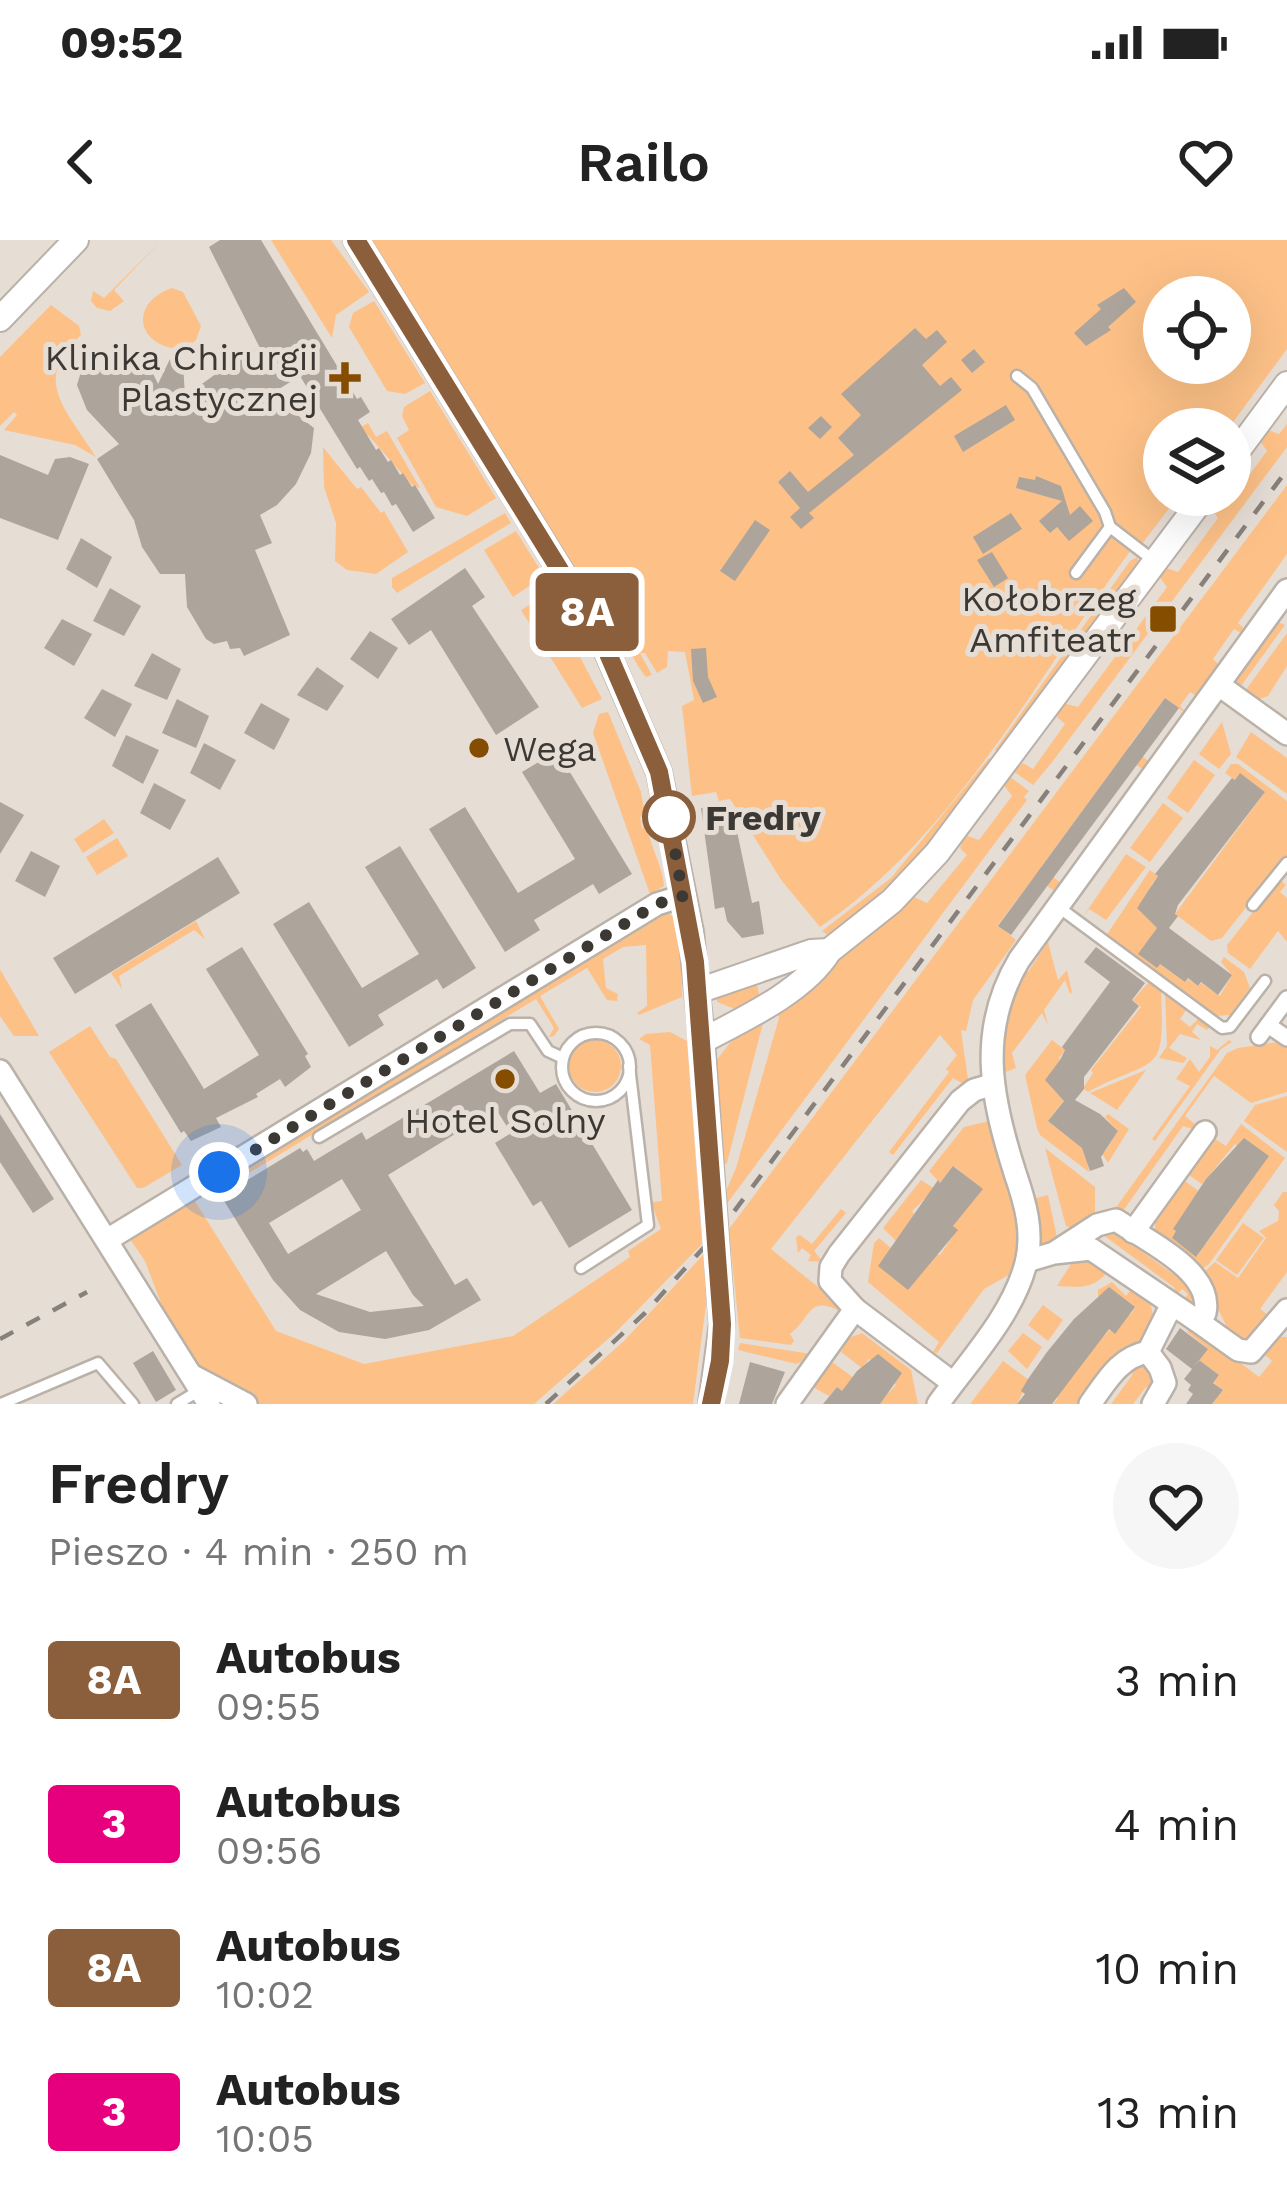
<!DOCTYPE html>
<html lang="pl">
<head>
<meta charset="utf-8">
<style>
  body { margin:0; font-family:"Work Sans",sans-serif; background:#f6f6f6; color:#222; height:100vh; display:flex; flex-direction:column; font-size:45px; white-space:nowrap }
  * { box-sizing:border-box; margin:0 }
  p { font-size:39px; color:#767676 }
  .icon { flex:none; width:66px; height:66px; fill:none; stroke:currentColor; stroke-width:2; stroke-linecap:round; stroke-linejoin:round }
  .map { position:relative; height:1164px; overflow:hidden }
  .panel { display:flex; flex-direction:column; background:#fff; flex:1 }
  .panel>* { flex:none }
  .badge { padding:0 24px; border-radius:9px; font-size:42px; line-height:78px }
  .tools { position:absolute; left:1143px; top:36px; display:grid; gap:24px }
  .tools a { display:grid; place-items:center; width:108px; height:108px; border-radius:50%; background:#fff; box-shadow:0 12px 48px #0002; font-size:60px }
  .you { position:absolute; width:60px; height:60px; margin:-30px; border:9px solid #fff; border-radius:50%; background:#1a73e8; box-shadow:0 0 0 18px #1a73e833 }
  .map>.badge { position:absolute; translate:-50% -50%; box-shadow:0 0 0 6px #fff }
  .round { display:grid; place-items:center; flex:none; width:126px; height:126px; border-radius:63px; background:#f6f6f6 }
  .headline { display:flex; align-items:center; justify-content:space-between; height:204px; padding:0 48px }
  h1 { font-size:57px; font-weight:600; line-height:90px }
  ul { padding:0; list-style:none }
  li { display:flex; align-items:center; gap:36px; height:144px; padding:0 48px }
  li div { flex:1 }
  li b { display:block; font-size:45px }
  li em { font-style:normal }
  li .badge { min-width:132px; font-weight:700; text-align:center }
  .status { display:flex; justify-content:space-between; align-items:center; height:84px; padding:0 60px; background:#fff; direction:ltr }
  .status svg { height:33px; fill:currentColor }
  header { display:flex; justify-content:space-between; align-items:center; height:156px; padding:0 48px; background:#fff; font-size:54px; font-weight:600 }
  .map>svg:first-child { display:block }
  .green { fill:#fdc187; fill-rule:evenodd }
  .building { fill:#ada49c; fill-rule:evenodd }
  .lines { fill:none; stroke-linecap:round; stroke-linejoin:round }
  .service-casing { stroke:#bab1a9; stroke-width:15 }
  .pedestrian-casing { stroke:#bab1a9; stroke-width:20 }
  .minor-casing { stroke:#bab1a9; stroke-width:26 }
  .tertiary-casing { stroke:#bab1a9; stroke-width:28 }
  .service { stroke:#fff; stroke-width:10 }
  .pedestrian { stroke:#fff; stroke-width:15 }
  .minor { stroke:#fff; stroke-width:21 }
  .tertiary { stroke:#fff; stroke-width:24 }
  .rail { stroke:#86817b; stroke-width:4.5; stroke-dasharray:15 15; stroke-linecap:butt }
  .line-casing { stroke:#fff; stroke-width:27 }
  .line { stroke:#8b5e3c; stroke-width:18 }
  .walk { stroke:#3c3935; stroke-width:12; stroke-dasharray:0 21.6 }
  .poi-dot { fill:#854d00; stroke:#e6ddd5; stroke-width:4.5 }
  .stop-dot { fill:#fff; stroke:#8b5e3c; stroke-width:6 }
  .labels { text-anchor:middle; stroke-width:10; stroke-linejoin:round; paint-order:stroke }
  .poi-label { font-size:36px; fill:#3c3935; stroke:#e6ddd5; text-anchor:end }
  .stop-label { font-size:36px; font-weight:bold; fill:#3c3935; stroke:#e6ddd5; text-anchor:start }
</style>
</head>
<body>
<div class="status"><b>09:52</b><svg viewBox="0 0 49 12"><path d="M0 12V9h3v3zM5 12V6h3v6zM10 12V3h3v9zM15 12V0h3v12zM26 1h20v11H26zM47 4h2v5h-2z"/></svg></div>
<header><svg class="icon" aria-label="back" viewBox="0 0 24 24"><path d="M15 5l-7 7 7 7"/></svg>Railo<svg class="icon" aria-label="heart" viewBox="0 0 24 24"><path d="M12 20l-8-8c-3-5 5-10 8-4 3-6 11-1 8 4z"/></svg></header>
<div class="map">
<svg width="1287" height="1164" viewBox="0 0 1287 1164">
  <rect width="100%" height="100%" fill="#e6ddd5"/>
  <g class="green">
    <path d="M162 0 114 50 124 61 110 71 97 68 91 61 93 51 104 58Z"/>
    <path d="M271 0H331L369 52 336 75 332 98Z"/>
    <path d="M366 0H1287V109L1228 189H1164V255H1179L1142 304 1137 302C1039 433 958 593 820 687L782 641 730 559 719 561 716 552 692 556 682 466 694 460 685 412 668 411 667 427 657 433 645 413H640L652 435 646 437C635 423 622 399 624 382L604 387ZM1164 57H1230V123H1164Z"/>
    <path d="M172 48 183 52 201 86 196 100 185 109C138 110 126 64 172 48Z"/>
    <path d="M374 61 425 143 405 154 387 151 349 87 353 73Z"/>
    <path d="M51 65 79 86 81 95C30 140 68 171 96 217L75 205 4 190 17 175 14 172 0 186V117Z"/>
    <path d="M430 151 496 258 467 276 436 267 397 198 409 190 402 176 404 167Z"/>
    <path d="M368 183 376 197 387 191 420 248 412 245 368 195 365 196 360 188Z"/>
    <path d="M1287 184V207L1053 521 1033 545 1013 531 1023 523 1033 529 1065 484 1057 477 1063 463 1078 467 1115 417 1106 405 1114 394 1129 399 1167 347 1158 335 1163 327 1178 332 1218 278 1209 266 1216 255 1231 260 1267 211 1258 198 1265 189 1279 194Z"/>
    <path d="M323 207 357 249 361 247 381 273 384 271 408 312 376 334 347 330 335 321 336 283 324 247Z"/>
    <path d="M1287 245V314L1238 383 1247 391 1244 395 1234 389 1213 419 1218 424 1196 456 1190 452 1180 466 1188 475 1165 458 1129 506 1151 523 1145 531 1123 516 1041 627 1062 644 1056 652 1034 637 998 685 1016 700 973 760 966 791 961 790 968 840 965 845 953 838 893 915 889 912 949 832 946 829 957 815 940 795 771 1009 838 1063 843 1073C807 1053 812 1078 790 1094L794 1101 791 1105 740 1098 729 989Z"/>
    <path d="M505 273 511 283 397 353 392 347V338Z"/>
    <path d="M516 291 544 336 513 357 484 310Z"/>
    <path d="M1137 317 1139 323 1000 516 995 510 1130 321Z"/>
    <path d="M553 351 555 369 602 459 582 468 521 370Z"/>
    <path d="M1278 382 1285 385 1238 450 1235 438 1274 383Z"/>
    <path d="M1287 393V426L1268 456 1254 461 1243 454Z"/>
    <path d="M608 472 641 552 645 575 640 577 642 588H647C651 607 663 628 664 646L650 654 593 493 599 474Z"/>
    <path d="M1222 482 1231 514 1219 529 1199 514Z"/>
    <path d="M1251 492 1287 518V554L1236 517Z"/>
    <path d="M989 518 996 521C944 589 897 644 829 696L822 691 891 638Z"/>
    <path d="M1194 520 1215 535 1188 573 1167 558Z"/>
    <path d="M1231 524H1238L1287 561V615L1222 698 1211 701 1175 674 1265 552 1241 534 1235 540 1225 533Z"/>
    <path d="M1009 536 1029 551 1024 557 1027 560 726 965V951L736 928 779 778 777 766 912 656 927 663 967 615 960 608 965 595 979 600 1012 556 1003 544Z"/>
    <path d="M1163 563 1183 578 1150 622 1130 608Z"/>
    <path d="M104 579 114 593 83 613 74 599Z"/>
    <path d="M117 598 128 616 97 635 86 617Z"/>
    <path d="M1126 614 1146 627 1106 680 1089 669 1082 678Z"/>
    <path d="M1150 630 1158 636 1151 645 1155 648 1137 667 1157 688 1141 711 1185 742 1188 739 1198 746 1201 743 1220 756 1232 735 1221 722 1224 717 1244 732 1250 748 1230 775 1214 776 1106 696Z"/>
    <path d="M1279 639 1286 645 1280 652 1287 658V702L1278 691 1250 729 1228 713 1227 705Z"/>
    <path d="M666 668V673L673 676 681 717 682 757 639 775 637 773 647 766 646 705 623 707 603 719 606 748 618 754 617 761 607 760 587 728 540 756 559 789 554 796 549 797 554 788 536 759 234 942 226 936Z"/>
    <path d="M196 681 205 699 194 690 119 736 122 749 111 733Z"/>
    <path d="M1048 702 1058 740 1067 730 1072 752 1070 754 1065 740 1044 770 1048 785 1042 773 1012 813 1016 828 1003 833C995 797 1010 763 1024 730L1028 732Z"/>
    <path d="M0 730 1 731 39 796H14L0 776Z"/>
    <path d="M756 741 761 762 735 769 717 762V757Z"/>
    <path d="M1150 741 1161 749C1165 839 1158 815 1088 852L1083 848 1093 833 1091 830 1141 767 1133 760Z"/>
    <path d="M1165 752 1187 769 1180 779 1190 787 1199 778 1210 786 1207 790 1197 784 1192 792 1201 800 1180 794 1169 808 1187 818 1183 823 1159 818 1167 806Z"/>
    <path d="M765 775 727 923 719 928 715 822 730 803Z"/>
    <path d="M90 786 110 817 116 819 182 925 143 948H137L49 812Z"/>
    <path d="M670 792 687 801 702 1004 617 1091 534 1164H259L193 1123 157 1067 161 1063 145 1021 128 996 193 958 276 1091 364 1124 513 1096 630 1017 628 1011 661 989 651 962 662 961 650 805 639 799 646 794Z"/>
    <circle cx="595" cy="826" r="26"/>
    <path d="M1052 800 1065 810 1059 818 1062 822 1045 840 1064 860 1048 881 1070 898H1086L1105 912 1118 891 1105 877 1108 874 1129 889 1108 923 1103 915 1087 921 1089 932 1040 895 1037 888 1025 835Z"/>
    <path d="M1229 800 1232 802 1221 809 1155 901 1152 899 1190 846 1176 839 1190 819 1199 832 1210 817V806L1217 810Z"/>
    <path d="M1278 802 1287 806V852L1251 863 1214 836 1185 876 1196 885V890L1183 886 1123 971 1112 973 1227 813 1238 808Z"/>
    <path d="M1146 830 1117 870 1090 853Z"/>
    <path d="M1287 856V912L1244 881 1255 865Z"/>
    <path d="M989 881C1004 931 1028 981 1012 1033L984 1049 937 1113 933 1112 939 1102 868 1042 874 1003 879 998 892 1009 940 1015 957 990 953 986 982 949 954 926 940 943 929 931 964 887Z"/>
    <path d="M1241 884 1285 918 1209 1024 1198 1032 1155 998V977L1182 939 1200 952 1172 998 1197 1016 1202 1009 1199 1007 1206 1004 1260 928 1235 904 1202 944 1186 933 1212 897 1226 906Z"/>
    <path d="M1045 908 1095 947V974L1072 988 1066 986Z"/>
    <path d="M921 940 935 949 912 971 915 975 897 1002 883 988Z"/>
    <path d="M1283 952H1287V1032L1260 1069 1271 1077 1247 1103 1230 1093 1201 1035 1215 1022 1238 1038 1266 998 1259 991 1278 981 1279 971 1274 965Z"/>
    <path d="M1048 955 1058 1002 1043 1006 1039 1003 1033 959Z"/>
    <path d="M841 969 846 973 814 1011 823 1022 808 1021 811 1015 802 1008 798 1013 796 997 800 995 812 1004Z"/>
    <path d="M1243 983 1264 998 1237 1035 1216 1020Z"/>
    <path d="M1111 989 1191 1047 1196 1067 1181 1064 1188 1054 1182 1049 1174 1058 1171 1056 1175 1048 1099 992Z"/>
    <path d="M703 1015 707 1057 693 1164H553L624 1101Z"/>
    <path d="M1090 1016 1108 1031C1094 1050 1079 1047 1057 1046L1075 1018Z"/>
    <path d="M1112 1042 1126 1056 1132 1048 1150 1062 1154 1079 1136 1108 1084 1164H1053L1058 1158 1054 1155 1078 1130 1100 1094 1104 1096 1109 1090 1115 1093 1126 1072 1130 1075 1135 1068 1098 1056V1050Z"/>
    <path d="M1043 1065 1063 1080 1048 1101 1028 1085Z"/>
    <path d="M1192 1086 1259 1137 1272 1121 1265 1115C1268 1103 1274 1096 1287 1097V1164H1212L1223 1150 1213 1142 1219 1135 1199 1120 1207 1108 1187 1092Z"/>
    <path d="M862 1093 911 1130 918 1164H878L896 1145 873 1121 869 1119 862 1128 841 1112 848 1098Z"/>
    <path d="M1023 1093 1042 1107 1027 1129 1008 1111Z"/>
    <path d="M740 1103 805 1113 812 1115 797 1124 738 1110Z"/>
    <path d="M1003 1121 1029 1140 1017 1164H970Z"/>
    <path d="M1140 1121 1155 1131V1151L1146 1147 1133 1164H1111L1133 1134 1123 1128Z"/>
    <path d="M832 1122 858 1141 847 1155 837 1147 829 1156 813 1147Z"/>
  </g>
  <g class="building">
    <path d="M220 0H261L357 159 361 157 370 172 358 180 376 210 379 208 388 222 391 220 400 235 403 233 412 247 415 245 435 278 413 292 396 264 392 266 384 252 381 253 372 239 369 241 360 227 357 229 300 136 266 157 287 167 314 188 311 213 296 244 277 265 260 275 272 303 255 310 290 395 244 416 240 408 230 409 227 401 214 404 206 399 187 367 185 334H160L142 307 134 280 97 219 119 204 87 170 77 145 86 115 93 109 102 120 119 107 137 111 147 121 158 144 170 119 178 111 183 123 185 156 227 126 230 113 261 110 209 7Z"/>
    <path d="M1124 48 1136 62 1108 87 1111 90 1086 106 1074 93 1101 69 1097 65Z"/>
    <path d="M915 88 926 99 937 90 947 102 922 125 940 146 951 137 962 150 809 273 814 278 801 289 790 277 800 268 778 242 790 231 808 252 854 215 838 198 861 175 841 154Z"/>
    <path d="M974 109 985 122 972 133 961 120Z"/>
    <path d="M1006 165 1015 180 963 212 954 196Z"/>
    <path d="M821 176 832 187 820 199 808 188Z"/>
    <path d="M0 215 48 235 55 219 70 217 89 224 58 300 0 278Z"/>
    <path d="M1036 236 1061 246 1070 275 1080 266 1093 281 1069 301 1057 287 1050 293 1039 281 1062 261 1016 248 1019 237 1035 240Z"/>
    <path d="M1011 273 1022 289 983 314 973 297Z"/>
    <path d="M755 280 770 290 735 341 720 331Z"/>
    <path d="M81 298 112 317 97 348 66 329Z"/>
    <path d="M992 312 1008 338 994 347 977 320Z"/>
    <path d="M465 328 485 357 472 366 539 467 496 495 431 390 409 405 391 379Z"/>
    <path d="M110 348 141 366 124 396 93 381Z"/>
    <path d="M62 379 92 394 74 426 44 408Z"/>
    <path d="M370 391 398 408 378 439 350 419Z"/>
    <path d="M706 408 708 437 717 457 703 463 693 441 691 409Z"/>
    <path d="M152 413 181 429 167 460 134 446Z"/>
    <path d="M317 427 344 446 327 471 297 455Z"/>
    <path d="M102 449 132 464 115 497 84 478Z"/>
    <path d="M1165 458 1179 468 1011 695 998 686Z"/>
    <path d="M177 459 209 476 196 508 162 493Z"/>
    <path d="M261 463 290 479 274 510 244 493Z"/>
    <path d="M126 495 159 510 143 544 112 526Z"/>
    <path d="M204 503 236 520 220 550 190 533Z"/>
    <path d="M557 511 632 634 599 654 593 644 534 680 540 690 505 712 429 589 465 567 518 653 575 619 522 532Z"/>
    <path d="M1240 533 1265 552 1178 665 1175 674 1178 676 1169 688 1232 735 1218 755 1201 742 1198 746 1188 738 1185 742 1160 724 1157 728 1138 714 1157 688 1137 668 1158 636 1155 634 1232 538 1235 540Z"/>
    <path d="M154 543 186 560 170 590 140 573Z"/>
    <path d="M0 562 24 575 0 614Z"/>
    <path d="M724 564 734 577 752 663 759 661 764 694 742 698 727 681 724 667 715 669 701 568Z"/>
    <path d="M400 606 476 728 443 749 437 739 378 775 384 785 349 807 273 684 309 662 362 748 419 714 365 627Z"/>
    <path d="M31 611 60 626 45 657 15 641Z"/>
    <path d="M218 617 240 653 75 754 53 718Z"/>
    <path d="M242 707 308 814 305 816 311 827 285 847 280 839 256 854 258 857 216 878 221 887 191 901 184 891 181 893 115 785 151 763 204 849 259 815 206 729Z"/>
    <path d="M1096 707 1145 743 1132 760 1139 766 1084 837V849L1075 860 1100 874 1118 891 1101 917 1104 926 1090 931 1082 908 1048 881 1064 861 1045 840 1060 820 1065 810 1062 807 1110 742 1084 722Z"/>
    <path d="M514 811 540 853 556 844 632 970 569 1008 541 961 533 966 495 903 511 893 496 869 388 935 455 1045 467 1038 481 1060 429 1090 385 1099 339 1092 300 1070 273 1040 221 956 300 908 303 912 307 909 314 921 362 892 366 900ZM342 939 361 970 288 1014 269 983ZM386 1011 413 1055 424 1066 370 1072 316 1054Z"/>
    <path d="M0 874 54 959 33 973 0 922Z"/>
    <path d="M1244 898 1269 916 1196 1017 1172 998 1176 991 1173 989 1206 939Z"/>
    <path d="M953 926 983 949 953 986 958 990 908 1050 878 1026 938 940 940 943Z"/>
    <path d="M1109 1047 1135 1067 1115 1094 1109 1089 1052 1164H1017L1025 1154 1021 1151 1028 1139 1047 1112 1074 1079Z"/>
    <path d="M1180 1088 1208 1109 1194 1127 1199 1120 1219 1135 1213 1143 1223 1150 1212 1164H1186L1193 1154 1188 1150 1191 1145 1184 1139 1192 1129 1166 1109Z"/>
    <path d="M153 1111 176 1150 156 1162 133 1123Z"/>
    <path d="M878 1114 902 1133 880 1164H823L837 1147 842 1151 857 1131Z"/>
    <path d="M750 1122 785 1132 772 1164H739Z"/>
  </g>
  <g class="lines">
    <defs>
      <g id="service">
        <path d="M1017 136 1032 148 1105 272 1110 287"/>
        <path d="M1076 333 1110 287 1153 320"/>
        <path d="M1253 665 1287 623"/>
        <path d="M1057 666 1222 788 1230 787 1265 741"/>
        <circle cx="596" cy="827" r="34"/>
        <path d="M319 897 510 784H530L548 811 563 818"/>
        <path d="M581 1028 648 985 629 826"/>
        <path d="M1 1164 98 1123 133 1164"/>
        <path d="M177 1164 200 1150"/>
      </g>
      <g id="pedestrian">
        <path d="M1268 785 1287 798"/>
        <path d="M1259 797 1287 759"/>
      </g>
      <g id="minor">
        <path d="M1219 445 1287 494"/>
        <path d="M0 831 209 1164"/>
        <path d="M1133 992 1205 892"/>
        <path d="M107 1000 657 664 683 656"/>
        <path d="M1027 1021 1054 1013 1091 1009 1196 1080 1205 1073C1214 1031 1145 1000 1116 980L1097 985 1054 1013"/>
        <path d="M855 1069 953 1143"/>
        <path d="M1196 1080 1238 1110 1251 1112 1287 1070"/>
        <path d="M1148 1112 1160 1128 1165 1143 1153 1164"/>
        <path d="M1148 1112 1171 1066"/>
        <path d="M193 1136 246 1164"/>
        <path d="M787 1164 855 1069 830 1041 831 1027 839 1014 960 861 974 850 991 845"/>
        <path d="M938 1164C968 1122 1013 1075 1026 1023 1034 992 1025 962 1015 933 991 858 977 791 1019 720L1287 350"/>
        <path d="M1090 1164C1106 1142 1119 1117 1148 1112"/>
      </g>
      <g id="tertiary">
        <path d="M356 0 598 391 659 532 691 692 702 801 722 1083 711 1164"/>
        <path d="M0 79 76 0"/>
        <path d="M1230 221 1287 144"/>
        <path d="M698 751 811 712 829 711"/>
        <path d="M702 801C742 780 805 751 829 711L892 661 937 613 1205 255"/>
      </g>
    </defs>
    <use href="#service" class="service-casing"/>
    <use href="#pedestrian" class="pedestrian-casing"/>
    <use href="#minor" class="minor-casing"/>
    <use href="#tertiary" class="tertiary-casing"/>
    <use href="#service" class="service"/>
    <use href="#pedestrian" class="pedestrian"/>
    <use href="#minor" class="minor"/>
    <use href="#tertiary" class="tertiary"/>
    <g class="rail">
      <path d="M0 1099 87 1052"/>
      <path d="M546 1164 645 1073 724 985 1287 230"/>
    </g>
  </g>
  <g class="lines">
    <defs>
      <path id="line" d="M356 0 600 395 659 532 695 722 722 1084 720 1121 711 1164"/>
    </defs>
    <use href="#line" class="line-casing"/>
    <use href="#line" class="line"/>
    <path class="walk" d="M219 932 657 664 683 656 669 577"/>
  </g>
  <g class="poi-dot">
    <path d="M339 120h12v12h12v12h-12v12h-12v-12h-12v-12h12z"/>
    <rect x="1148" y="364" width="30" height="30" rx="6"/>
    <circle cx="479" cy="508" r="12"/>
    <circle cx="505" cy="839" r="12"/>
  </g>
  <circle class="stop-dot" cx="669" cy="577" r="24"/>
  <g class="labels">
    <g class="poi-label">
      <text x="318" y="130">Klinika Chirurgii<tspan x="318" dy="41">Plastycznej</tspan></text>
      <text x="1136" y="371">Kołobrzeg<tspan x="1136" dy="41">Amfiteatr</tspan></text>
      <text x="503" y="521" text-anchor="start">Wega</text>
      <text x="505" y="893" text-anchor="middle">Hotel Solny</text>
    </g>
    <g class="stop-label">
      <text x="705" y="590">Fredry</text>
    </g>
  </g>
</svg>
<div class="tools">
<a><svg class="icon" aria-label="locate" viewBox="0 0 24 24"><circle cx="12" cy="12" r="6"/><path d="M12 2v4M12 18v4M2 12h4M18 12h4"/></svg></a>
<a><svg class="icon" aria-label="layers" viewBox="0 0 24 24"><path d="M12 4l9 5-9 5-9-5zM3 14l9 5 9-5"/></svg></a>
</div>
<div class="you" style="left:219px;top:932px"></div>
<b class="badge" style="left:587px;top:372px;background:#8b5e3c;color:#fff">8A</b>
</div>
<section class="panel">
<div class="headline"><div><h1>Fredry</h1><p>Pieszo · 4 min · 250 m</p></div><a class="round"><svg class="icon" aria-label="heart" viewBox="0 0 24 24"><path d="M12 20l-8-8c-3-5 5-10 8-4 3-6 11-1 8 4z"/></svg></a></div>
<ul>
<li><span class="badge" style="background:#8b5e3c;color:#fff">8A</span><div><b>Autobus</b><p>09:55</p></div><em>3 min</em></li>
<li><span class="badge" style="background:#e6007e;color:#fff">3</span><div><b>Autobus</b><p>09:56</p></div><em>4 min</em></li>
<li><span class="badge" style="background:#8b5e3c;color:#fff">8A</span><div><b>Autobus</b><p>10:02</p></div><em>10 min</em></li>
<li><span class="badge" style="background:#e6007e;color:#fff">3</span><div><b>Autobus</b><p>10:05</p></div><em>13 min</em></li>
</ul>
</section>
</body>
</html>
